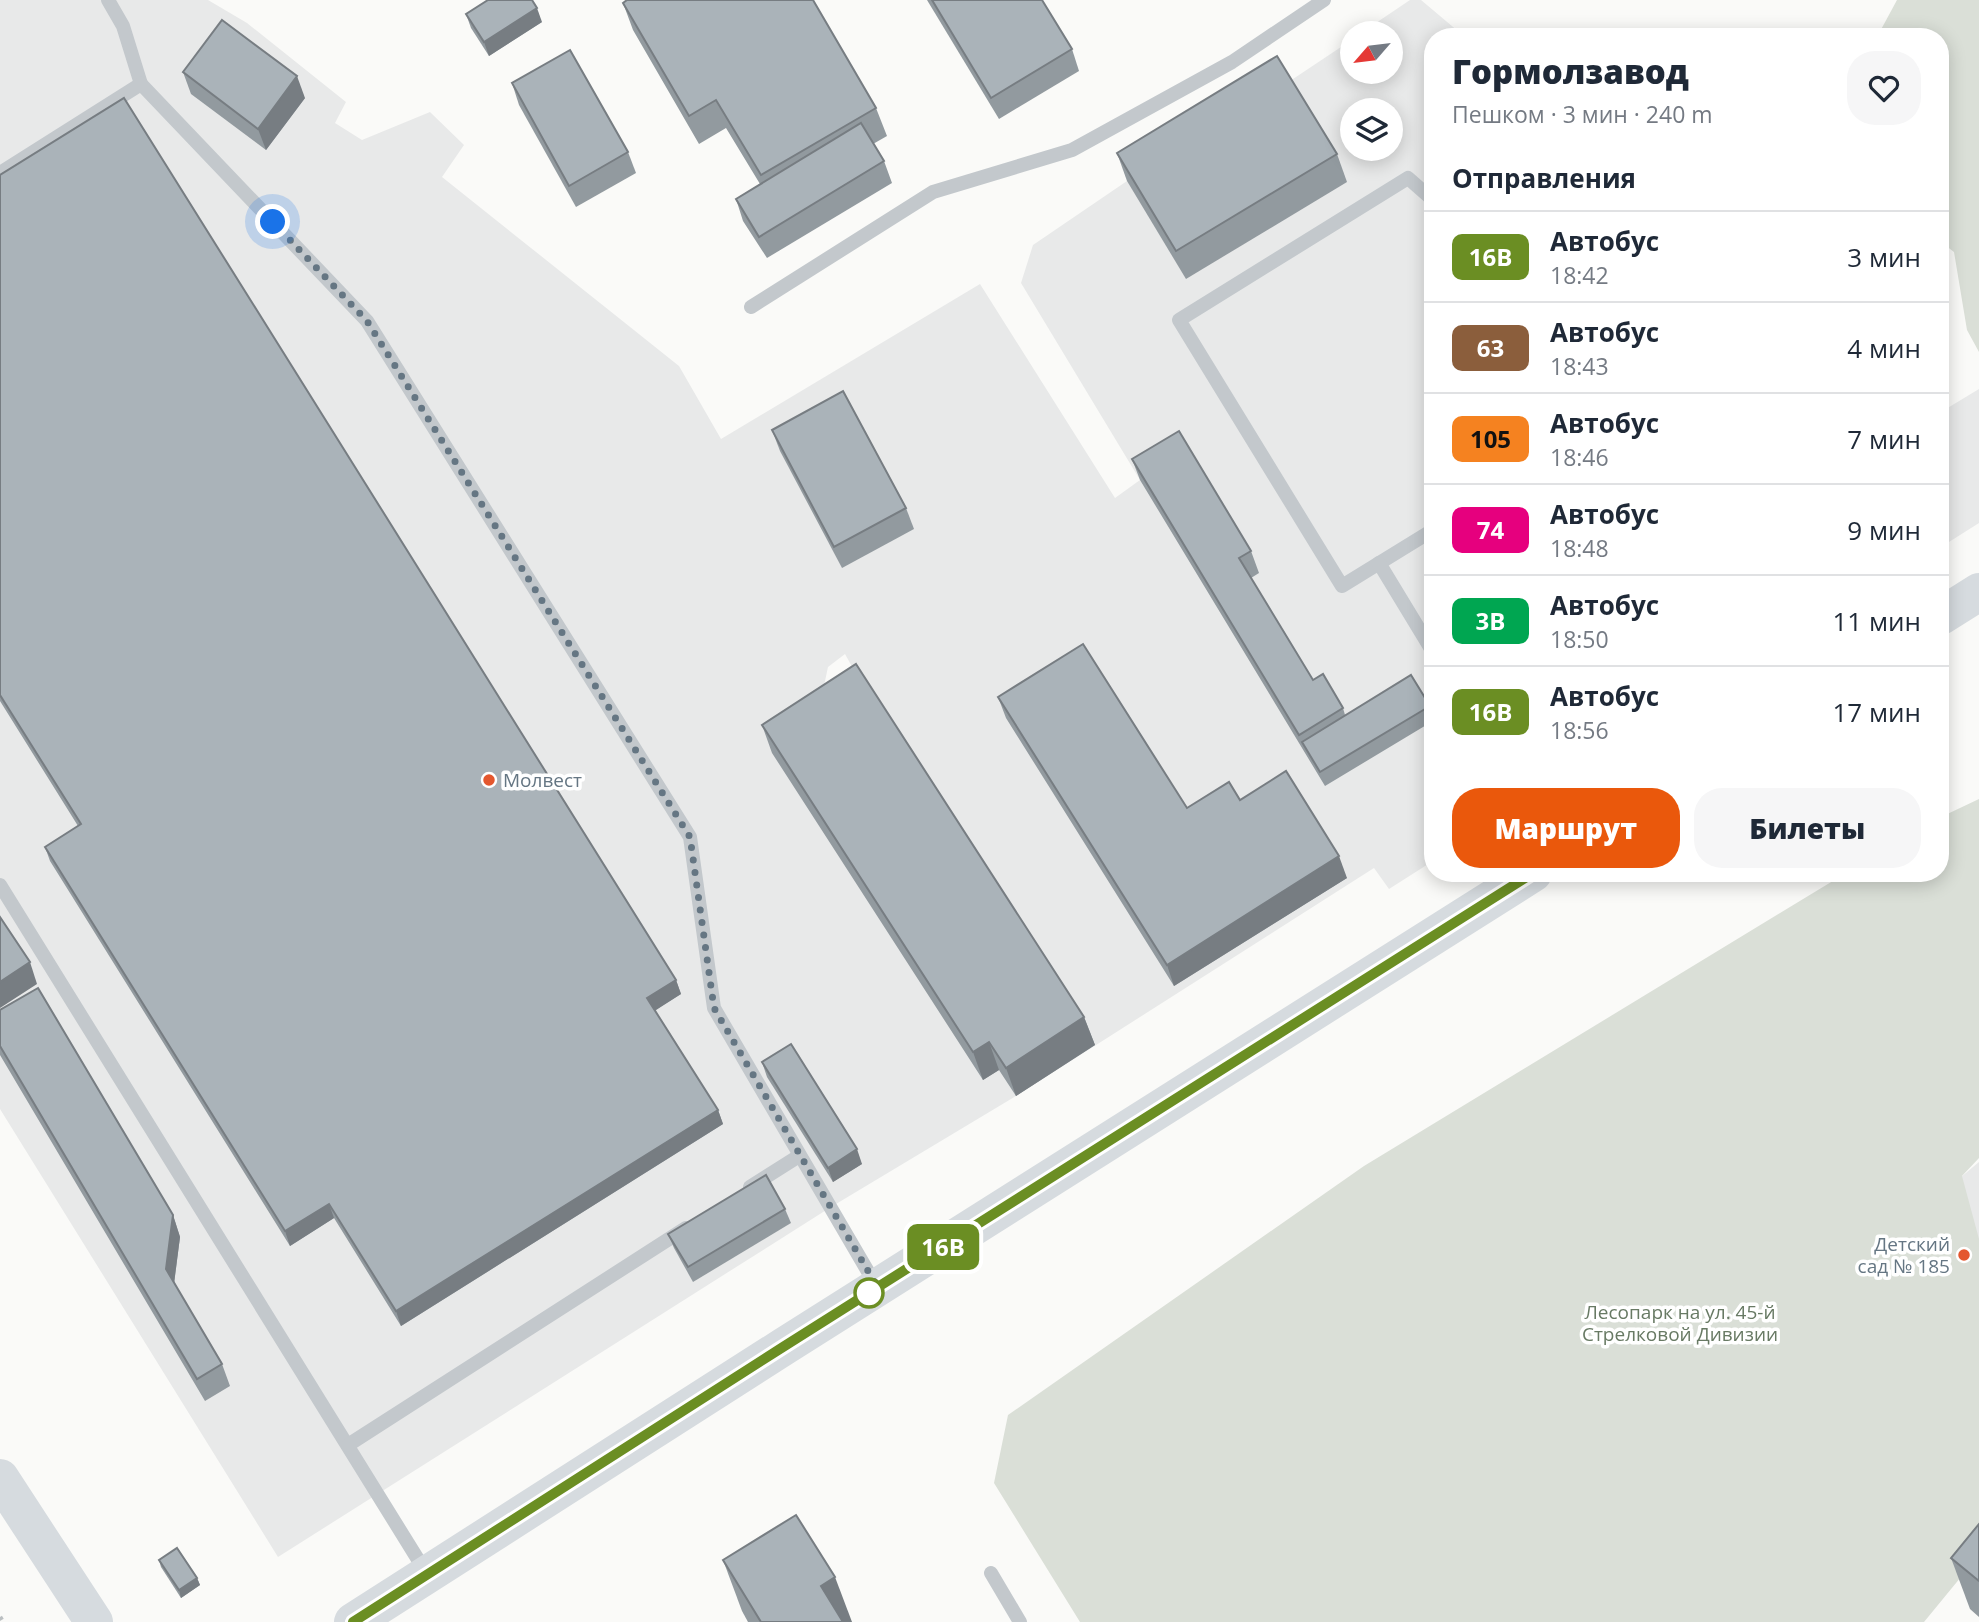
<!DOCTYPE html>
<html lang="ru">
<head>
<meta charset="utf-8">
<style>
  body { margin:0; font-family:"Open Sans",sans-serif; background:#f6f6f7; color:#1f2937; height:100vh; display:flex; flex-direction:column; font-size:26px; white-space:nowrap }
  * { box-sizing:border-box; margin:0 }
  p { font-size:23px; color:#747a83 }
  .icon { flex:none; width:38px; height:38px; fill:none; stroke:currentColor; stroke-width:2; stroke-linecap:round; stroke-linejoin:round }
  .map { position:relative; flex:1; overflow:hidden }
  .sheet { position:absolute; left:1424px; top:28px; width:525px; height:854px; display:flex; flex-direction:column; background:#fff; border-radius:28px; box-shadow:0 4px 18px #0003 }
  .sheet>* { flex:none }
  .badge { padding:0 14px; border-radius:10px; font-size:24px; line-height:46px }
  .needle { width:46px; rotate:242deg }
  .tools { position:absolute; left:1340px; top:21px; display:grid; gap:14px }
  .tools a { display:grid; place-items:center; width:63px; height:63px; border-radius:50%; background:#fff; box-shadow:0 4px 18px #0003; font-size:35px }
  .you { position:absolute; width:35px; height:35px; margin:-18px; border:5px solid #fff; border-radius:50%; background:#1a73e8; box-shadow:0 0 0 10px #1a73e833 }
  .map>.badge { position:absolute; translate:-50% -50%; box-shadow:0 0 0 4px #fff }
  h2 { padding:0 28px; font-size:26px; line-height:63px }
  .round { display:grid; place-items:center; flex:none; width:74px; height:74px; border-radius:28px; background:#f6f6f7 }
  .head { display:flex; align-items:center; justify-content:space-between; height:119px; padding:0 28px }
  h1 { font-size:33px; font-weight:800; line-height:52px }
  .cta { display:flex; gap:14px; margin-top:auto; padding:14px 28px }
  .cta a { flex:1; height:80px; border-radius:28px; background:#ea580c; color:#fff; font-size:28px; font-weight:800; line-height:80px; text-align:center }
  .cta a+a { background:#f6f6f7; color:#1f2937 }
  ul { padding:0; list-style:none }
  li { display:flex; align-items:center; gap:21px; height:91px; padding:0 28px; border-top:2px solid #e0e1e3 }
  li div { flex:1 }
  li b { display:block; font-size:26px }
  li em { font-style:normal }
  li .badge { min-width:77px; font-weight:700; text-align:center }
  .map>svg:first-child { display:block }
  .built { fill:#e8e9e9; fill-rule:evenodd }
  .green { fill:#dadfd7 }
  .lines { fill:none; stroke-linecap:round; stroke-linejoin:round }
  .path { stroke:#bbbfc2; stroke-width:4.5; stroke-dasharray:3.5 3.5; stroke-linecap:butt }
  .lane { stroke:#c3c8cc; stroke-width:14 }
  .secondary { stroke:#d6dbdf; stroke-width:38 }
  .wall { fill:#929a9f }
  .shaded-wall { fill:#777d82 }
  .building { fill:#aab3b9; stroke:#777d82; stroke-width:2 }
  .line-casing { stroke:#fff; stroke-width:16 }
  .line { stroke:#6b8e23; stroke-width:10 }
  .walk { stroke:#657683; stroke-width:7; stroke-dasharray:0 12.6 }
  .poi-dot { fill:#e4572e; stroke:#fff; stroke-width:2.5 }
  .stop-dot { fill:#fff; stroke:#6b8e23; stroke-width:3.5 }
  .labels { text-anchor:middle; stroke-width:7; stroke-linejoin:round; paint-order:stroke }
  .poi-label { font-size:19px; fill:#657683; stroke:#fff; text-anchor:start }
  .park-label { font-size:19px; fill:#687a64; stroke:#fff }
</style>
</head>
<body>
<div class="map">
<svg width="1979" height="1622" viewBox="0 0 1979 1622">
  <rect width="100%" height="100%" fill="#fafaf8"/>
  <g class="built">
    <path d="M0 0H208L247 23 346 102 335 123 362 140 430 112 464 145 442 177 679 366 721 439 980 284 1115 498 1140 480 1021 283 1033 245 1127 181 1287 83 1353 39V72H1391V33H1361L1410 0H1421L1465 37H1433V861L1389 889 1374 868 1016 1096 831 1207 278 1557 0 1109ZM1353 110H1391V149H1353ZM845 654 866 692 816 723 828 667Z"/>
    <path d="M1979 389V523L1941 547V412Z"/>
    <path d="M1979 1162V1297L1918 1213Z"/>
  </g>
  <g class="green">
    <path d="M1897 0H1979V352L1967 330 1954 252 1941 242V37H1877Z"/>
    <path d="M1979 799V1158L1962 1176 1979 1239V1555L1924 1622H1080L994 1483 1008 1415 1364 1166 1846 873H1941V817Z"/>
  </g>
  <g class="lines">
    <path class="path" d="M0 1617 3 1622"/>
    <g class="lane">
      <path d="M108 0 123 26 141 84"/>
      <path d="M0 173 141 84 367 321 690 837 714 1008 877 1287"/>
      <path d="M1433 200 1408 178 1179 320 1342 586 1433 530"/>
      <path d="M751 307 933 192 1072 150 1232 62 1324 0"/>
      <path d="M1379 563 1433 652"/>
      <path d="M0 885 427 1574"/>
      <path d="M750 1187 799 1156"/>
      <path d="M348 1445 686 1228"/>
      <path d="M991 1573 1020 1622"/>
    </g>
    <g class="secondary">
      <path d="M1941 616 1979 592"/>
      <path d="M0 1478 94 1622"/>
      <path d="M353 1622 783 1347 1533 873"/>
    </g>
  </g>
  <g class="wall">
    <path d="M927 0H1042L1072 49 1079 71 999 119Z"/>
    <path d="M623 3 876 108 887 136 873 144 884 161 892 183 767 258 743 221 736 199 760 184 726 128 699 144 633 30Z"/>
    <path d="M466 14 542 22 489 56 471 28Z"/>
    <path d="M183 72 305 98 266 150 191 94Z"/>
    <path d="M512 83 628 152 636 173 576 207 519 105Z"/>
    <path d="M1117 153 1337 154 1347 182 1186 279 1127 181Z"/>
    <path d="M0 175 676 980 681 994 655 1010 718 1110 723 1124 401 1326 334 1218 290 1246 50 861 45 847 78 826 0 701Z"/>
    <path d="M772 430 906 508 914 529 842 568 780 451Z"/>
    <path d="M1132 459 1251 551 1259 573 1251 578 1313 680 1343 708 1345 715 1430 706 1433 716V721L1325 786 1140 480Z"/>
    <path d="M998 697 1187 808 1240 800 1347 878 1174 986 1006 718Z"/>
    <path d="M762 725 1084 1017 1095 1045 1016 1096 999 1070 983 1080 772 753Z"/>
    <path d="M0 1010 173 1215 180 1237 174 1284 222 1364 230 1386 205 1401 0 1055Z"/>
    <path d="M762 1062 862 1164 833 1182 767 1077Z"/>
    <path d="M785 1209 791 1223 693 1282 674 1248 668 1234Z"/>
    <path d="M1979 1524V1617L1970 1609 1951 1558Z"/>
    <path d="M159 1560 197 1578 200 1585 181 1598 161 1567Z"/>
    <path d="M723 1560 852 1622H748L742 1611Z"/>
  </g>
  <g class="shaded-wall">
    <path d="M537 8 542 22 489 56 484 42Z"/>
    <path d="M297 76 305 98 266 150 258 129Z"/>
    <path d="M1339 856 1347 878 1174 986 1167 965Z"/>
    <path d="M30 962 37 984 0 1008V982Z"/>
    <path d="M676 980 681 994 653 1012 647 998Z"/>
    <path d="M1084 1017 1095 1045 1016 1096 1006 1068Z"/>
    <path d="M989 1042 999 1070 983 1080 973 1052Z"/>
    <path d="M718 1110 723 1124 401 1326 396 1311Z"/>
    <path d="M857 1149 862 1164 833 1182 828 1168Z"/>
    <path d="M329 1204 334 1218 290 1246 285 1231Z"/>
    <path d="M173 1215 180 1237 173 1291 166 1269Z"/>
    <path d="M835 1577 852 1622H834L821 1586Z"/>
    <path d="M197 1578 200 1585 181 1598 179 1590Z"/>
  </g>
  <g class="building">
    <path d="M488 0H532L537 8 484 42 466 14Z"/>
    <path d="M627 0H813L876 108 761 175 716 100 689 116 623 3Z"/>
    <path d="M932 0H1042L1072 49 991 98Z"/>
    <path d="M222 20 297 76 258 129 183 72Z"/>
    <path d="M570 50 628 152 569 186 512 83Z"/>
    <path d="M1277 56 1337 154 1176 251 1117 153Z"/>
    <path d="M124 98 676 980 647 998 718 1110 396 1311 329 1204 285 1231 45 847 81 824 0 695V175Z"/>
    <path d="M861 123 884 161 759 237 736 199Z"/>
    <path d="M843 391 906 508 834 547 772 430Z"/>
    <path d="M1179 431 1251 551 1239 558 1313 680 1323 674 1343 708 1299 735 1132 459Z"/>
    <path d="M1083 644 1187 808 1229 782 1240 800 1286 771 1339 856 1167 965 998 697Z"/>
    <path d="M856 664 1084 1017 1006 1068 989 1042 973 1052 762 725Z"/>
    <path d="M1411 675 1430 706 1320 772 1302 742Z"/>
    <path d="M0 917 30 962 0 982Z"/>
    <path d="M38 988 173 1215 166 1269 222 1364 197 1379 0 1046V1010Z"/>
    <path d="M791 1044 857 1149 828 1168 762 1062Z"/>
    <path d="M766 1175 785 1209 688 1267 668 1234Z"/>
    <path d="M796 1515 835 1577 821 1586 843 1622H761L723 1560Z"/>
    <path d="M1979 1524V1581L1951 1558Z"/>
    <path d="M177 1548 197 1578 179 1590 159 1560Z"/>
  </g>
  <g class="lines">
    <defs>
      <path id="line" d="M353 1622 783 1347 1533 873"/>
    </defs>
    <use href="#line" class="line-casing"/>
    <use href="#line" class="line"/>
    <path class="walk" d="M273 222 367 321 690 837 714 1008 878 1288 869 1293"/>
  </g>
  <g class="poi-dot">
    <circle cx="489" cy="780" r="7"/>
    <circle cx="1964" cy="1255" r="7"/>
  </g>
  <circle class="stop-dot" cx="869" cy="1293" r="14"/>
  <g class="labels">
    <g class="poi-label">
      <text x="503" y="787">Молвест</text>
      <text x="1950" y="1251" text-anchor="end">Детский<tspan x="1950" dy="22">сад № 185</tspan></text>
    </g>
    <g class="park-label">
      <text x="1680" y="1319">Лесопарк на ул. 45-й<tspan x="1680" dy="22">Стрелковой Дивизии</tspan></text>
    </g>
  </g>
</svg>
<div class="tools">
<a><svg class="needle" viewBox="-14 -14 28 28"><path d="M0-13l5 13h-10z" fill="#e53935"/><path d="M0 13l5-13h-10z" fill="#747a83"/></svg></a>
<a><svg class="icon" aria-label="layers" viewBox="0 0 24 24"><path d="M12 4l9 5-9 5-9-5zM3 14l9 5 9-5"/></svg></a>
</div>
<div class="you" style="left:273px;top:222px"></div>
<b class="badge" style="left:943px;top:1247px;background:#6b8e23;color:#fff">16В</b>
<section class="sheet">
<div class="head"><div><h1>Гормолзавод</h1><p>Пешком · 3 мин · 240 m</p></div><a class="round"><svg class="icon" aria-label="heart" viewBox="0 0 24 24"><path d="M12 20l-8-8c-3-5 5-10 8-4 3-6 11-1 8 4z"/></svg></a></div>
<h2>Отправления</h2>
<ul>
<li><span class="badge" style="background:#6b8e23;color:#fff">16В</span><div><b>Автобус</b><p>18:42</p></div><em>3 мин</em></li>
<li><span class="badge" style="background:#8b5e3c;color:#fff">63</span><div><b>Автобус</b><p>18:43</p></div><em>4 мин</em></li>
<li><span class="badge" style="background:#f58220;color:#111">105</span><div><b>Автобус</b><p>18:46</p></div><em>7 мин</em></li>
<li><span class="badge" style="background:#e6007e;color:#fff">74</span><div><b>Автобус</b><p>18:48</p></div><em>9 мин</em></li>
<li><span class="badge" style="background:#00a651;color:#fff">3В</span><div><b>Автобус</b><p>18:50</p></div><em>11 мин</em></li>
<li><span class="badge" style="background:#6b8e23;color:#fff">16В</span><div><b>Автобус</b><p>18:56</p></div><em>17 мин</em></li>
</ul>
<div class="cta"><a>Маршрут</a><a>Билеты</a></div>
</section>
</div>
</body>
</html>
